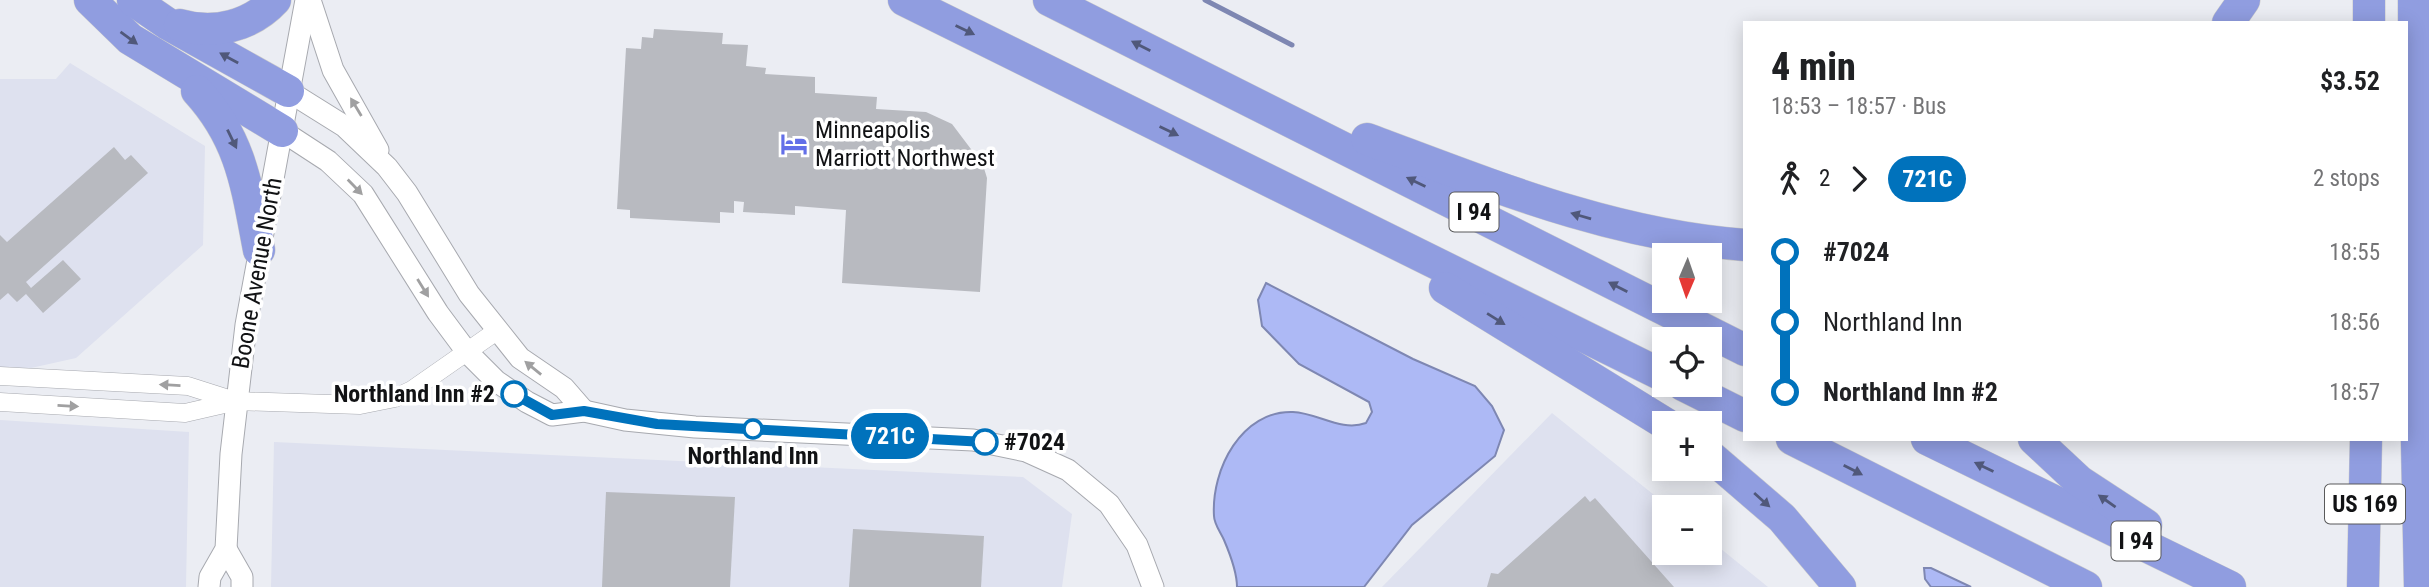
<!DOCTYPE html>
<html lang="en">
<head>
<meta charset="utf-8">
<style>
  body { margin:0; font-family:"Roboto Condensed",sans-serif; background:#f2f2f2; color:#202124; height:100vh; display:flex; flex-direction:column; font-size:26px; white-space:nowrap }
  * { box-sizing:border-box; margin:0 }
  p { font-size:23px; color:#757577 }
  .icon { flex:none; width:38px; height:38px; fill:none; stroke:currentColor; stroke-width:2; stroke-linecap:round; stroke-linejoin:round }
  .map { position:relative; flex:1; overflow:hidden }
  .details { position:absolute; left:1743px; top:21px; width:665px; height:420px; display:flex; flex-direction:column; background:#fff; border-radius:0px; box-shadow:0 4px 18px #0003 }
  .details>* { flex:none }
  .badge { padding:0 14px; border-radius:23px; font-size:24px; line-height:46px }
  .needle { width:46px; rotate:182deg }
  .tools { position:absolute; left:1652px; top:243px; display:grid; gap:14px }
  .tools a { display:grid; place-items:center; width:70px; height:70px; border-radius:0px; background:#fff; box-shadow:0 4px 18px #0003; font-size:35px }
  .map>.badge { position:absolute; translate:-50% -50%; box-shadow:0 0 0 4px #fff }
  .legs { display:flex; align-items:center; gap:10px; height:77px; padding:0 28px; font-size:23px }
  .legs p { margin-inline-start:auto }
  .overview { display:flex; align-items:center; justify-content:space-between; height:119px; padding:0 28px }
  h1 { font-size:38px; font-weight:800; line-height:52px }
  ul { padding:0 28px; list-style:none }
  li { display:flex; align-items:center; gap:24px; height:70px; font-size:26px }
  li i { display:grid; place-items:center; width:10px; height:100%; margin:0 9px; background:currentColor }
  li i::after { content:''; width:18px; height:18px; margin:-9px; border:5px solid; border-radius:50%; background:#fff }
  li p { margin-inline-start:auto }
  li:first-child i { background:linear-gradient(#0000 50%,currentColor 0) }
  li:last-child i { background:linear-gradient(currentColor 50%,#0000 0) }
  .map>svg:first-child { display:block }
  .built { fill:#dee1ef }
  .water { fill:#adb9f5; stroke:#7e87b2; stroke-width:2 }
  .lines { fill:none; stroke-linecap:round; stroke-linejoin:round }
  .stream { stroke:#7e87b2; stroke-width:5 }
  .building { fill:#b8bac0 }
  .minor-casing { stroke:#a7a9af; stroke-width:19 }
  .tertiary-casing { stroke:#a7a9af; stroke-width:23 }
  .motorway-casing { stroke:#cbcbcb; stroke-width:33 }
  .minor { stroke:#fff; stroke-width:18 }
  .tertiary { stroke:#fff; stroke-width:21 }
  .motorway { stroke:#909de0; stroke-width:32 }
  .oneway { fill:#50587a }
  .oneway2 { fill:#a0a0a1 }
  .line-1-casing { stroke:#fff; stroke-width:16 }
  .line-1 { stroke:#0072bc; stroke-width:10 }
  .stop-1-dot { fill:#fff; stroke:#0072bc; stroke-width:3.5 }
  .labels { text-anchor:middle; stroke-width:7; stroke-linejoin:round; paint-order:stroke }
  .shield { fill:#fff; stroke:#58595a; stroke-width:2 }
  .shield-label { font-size:23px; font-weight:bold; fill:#111214 }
  .poi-label { font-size:24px; fill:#111214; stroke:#fff; text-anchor:start }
  .street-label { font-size:24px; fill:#111214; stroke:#fff }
  .stop-label { font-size:24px; font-weight:bold; fill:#111214; stroke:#fff; text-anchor:end }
</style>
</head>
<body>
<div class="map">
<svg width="2429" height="587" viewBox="0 0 2429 587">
  <rect width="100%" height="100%" fill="#ebedf3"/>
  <g class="built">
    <path d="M70 63 205 146 203 245 76 358 31 368 0 367V79H56Z"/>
    <path d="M1552 413 1669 507 1664 508V553H1710V540L1768 587H1382Z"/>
    <path d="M0 420 189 432 186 587H0Z"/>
    <path d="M274 442 1023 477 1072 514 1062 587H271Z"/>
  </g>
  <g class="water">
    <path d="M1266 283 1413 359 1475 386 1492 406 1504 430 1495 456 1412 525 1364 587H1237C1237 572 1230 554 1224 540 1221 533 1214 524 1214 516 1211 469 1242 410 1293 412 1318 413 1341 432 1366 423L1372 412 1369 402 1299 364 1262 326 1258 300Z"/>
    <path d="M1924 568H1931L1971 587H1931L1925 579Z"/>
  </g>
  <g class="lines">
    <path class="stream" d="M1205 0 1292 45"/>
  </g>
  <g class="building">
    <path d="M654 29 723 33 722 44 748 45 746 66 766 68 765 74 815 77V93L877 97 876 109 926 112 952 124 983 165 987 178 980 292 842 283 846 210 795 206V215L743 212 744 202 734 201V213L720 212V223L630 218V210L617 209 626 48 641 49 642 37 653 38Z"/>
    <path d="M114 147 125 160 131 155 148 173 26 282 31 288 63 260 81 279 43 313 26 294 17 302 8 293 0 300V235L7 242Z"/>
    <path d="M606 492 735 497 730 587H602Z"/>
    <path d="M1585 496 1590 502 1595 498 1674 587H1487L1491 573 1498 574Z"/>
    <path d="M853 529 984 536 981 587H849Z"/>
  </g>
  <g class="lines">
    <defs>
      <g id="minor">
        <path d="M0 376 188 386 235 401 360 405 395 398 412 390 498 330"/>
        <path d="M0 402 185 413 233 402"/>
      </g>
      <g id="tertiary">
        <path d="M310 0 333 70 378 150"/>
        <path d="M288 91 344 126 387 167 407 193 469 294 520 358 564 388 584 411"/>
        <path d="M282 131 328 161 363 194 438 313 467 352 496 381 527 402 552 415 584 411 625 420 695 427 973 440 1026 451 1068 470 1109 504 1137 545 1153 587"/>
        <path d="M226 549 242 577V587"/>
        <path d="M209 587 210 577 226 549 231 454 246 325 306 0"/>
      </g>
      <g id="motorway">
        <path d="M90 0 130 39 282 131"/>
        <path d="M133 0 168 24 288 91"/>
        <path d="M904 0 1664 376"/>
        <path d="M1049 0 1745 350"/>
        <path d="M2414 0 2415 348 2420 587"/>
        <path d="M2228 23 2244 0"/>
        <path d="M2369 23V0"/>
        <path d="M180 25C214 35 251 26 275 0"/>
        <path d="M197 91C242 140 247 188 259 250"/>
        <path d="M1367 139C1491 185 1611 235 1745 245"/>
        <path d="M1445 288 1666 424"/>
        <path d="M1683 385 1745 416"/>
        <path d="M1792 439 2086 587"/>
        <path d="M1927 439 2230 587"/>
        <path d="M2034 439 2079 481 2146 525"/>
        <path d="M1710 456 1782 518 1840 587"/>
        <path d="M2363 587 2366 439"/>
      </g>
    </defs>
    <use href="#minor" class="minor-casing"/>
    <use href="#tertiary" class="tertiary-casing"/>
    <use href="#motorway" class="motorway-casing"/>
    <use href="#minor" class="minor"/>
    <use href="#tertiary" class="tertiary"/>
    <use href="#motorway" class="motorway"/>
  </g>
  <defs><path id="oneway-solid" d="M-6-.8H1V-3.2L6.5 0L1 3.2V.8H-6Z" transform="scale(1.75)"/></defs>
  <g class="oneway">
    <use href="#oneway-solid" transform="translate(965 30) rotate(26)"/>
    <use href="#oneway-solid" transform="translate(129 38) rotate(36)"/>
    <use href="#oneway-solid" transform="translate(1141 46) rotate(-153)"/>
    <use href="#oneway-solid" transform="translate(229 58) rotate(-151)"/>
    <use href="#oneway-solid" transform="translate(1169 131) rotate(26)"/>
    <use href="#oneway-solid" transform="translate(232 139) rotate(64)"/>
    <use href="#oneway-solid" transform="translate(1416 182) rotate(-154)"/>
    <use href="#oneway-solid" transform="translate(1581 216) rotate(-164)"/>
    <use href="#oneway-solid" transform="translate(1618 287) rotate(-153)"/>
    <use href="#oneway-solid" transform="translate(1496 319) rotate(32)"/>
    <use href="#oneway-solid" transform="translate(1984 467) rotate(-154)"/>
    <use href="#oneway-solid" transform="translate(1853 470) rotate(27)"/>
    <use href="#oneway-solid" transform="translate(1762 500) rotate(42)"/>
    <use href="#oneway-solid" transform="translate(2107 501) rotate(-145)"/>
  </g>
  <g class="oneway2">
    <use href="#oneway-solid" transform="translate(356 107) rotate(-121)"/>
    <use href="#oneway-solid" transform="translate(355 187) rotate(46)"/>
    <use href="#oneway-solid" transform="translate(423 288) rotate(58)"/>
    <use href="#oneway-solid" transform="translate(533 368) rotate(-141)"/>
    <use href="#oneway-solid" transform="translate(170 385) rotate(-177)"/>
    <use href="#oneway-solid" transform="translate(68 406) rotate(3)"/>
  </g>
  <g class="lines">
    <defs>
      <path id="line-1" d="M514 394 552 415 584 411 657 424 985 442"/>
    </defs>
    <use href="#line-1" class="line-1-casing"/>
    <use href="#line-1" class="line-1"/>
  </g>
  <defs>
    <symbol id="hotel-bare" viewBox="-9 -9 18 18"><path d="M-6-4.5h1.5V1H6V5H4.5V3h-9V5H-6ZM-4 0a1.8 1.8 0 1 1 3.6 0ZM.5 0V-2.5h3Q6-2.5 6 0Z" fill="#636fe8" stroke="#fff" stroke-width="2.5" paint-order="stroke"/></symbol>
  </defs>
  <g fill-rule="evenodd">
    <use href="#hotel-bare" x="775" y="125" width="38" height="38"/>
  </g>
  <g class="stop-1-dot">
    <circle cx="514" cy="394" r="12"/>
    <circle cx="753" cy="429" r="9"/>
    <circle cx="985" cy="442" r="12"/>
  </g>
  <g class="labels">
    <g class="shield">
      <rect x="1449.5" y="192.5" width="49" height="39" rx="5"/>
      <rect x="2325" y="484.5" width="80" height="39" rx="5"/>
      <rect x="2111.5" y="521.5" width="49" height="39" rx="5"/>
    </g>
    <g class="shield-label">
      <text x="1474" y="220">I 94</text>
      <text x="2365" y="512">US 169</text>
      <text x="2136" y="549">I 94</text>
    </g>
    <g class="poi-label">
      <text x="815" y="138">Minneapolis<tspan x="815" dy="28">Marriott Northwest</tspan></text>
    </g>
    <g class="street-label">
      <text transform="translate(257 273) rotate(-80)" y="8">Boone Avenue North</text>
    </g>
    <g class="stop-label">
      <text x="495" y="402">Northland Inn #2</text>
      <text x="1004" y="450" text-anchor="start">#7024</text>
      <text x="753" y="464" text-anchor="middle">Northland Inn</text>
    </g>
  </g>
</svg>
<div class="tools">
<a><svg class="needle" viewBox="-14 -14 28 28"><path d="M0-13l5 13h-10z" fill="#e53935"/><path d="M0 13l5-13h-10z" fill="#757577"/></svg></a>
<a><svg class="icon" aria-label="locate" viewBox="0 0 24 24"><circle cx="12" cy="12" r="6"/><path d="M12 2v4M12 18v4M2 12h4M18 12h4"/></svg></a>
<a>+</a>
<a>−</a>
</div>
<b class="badge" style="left:890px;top:436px;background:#0072bc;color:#fff">721C</b>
<section class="details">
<div class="overview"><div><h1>4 min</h1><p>18:53 – 18:57 · Bus</p></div><b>$3.52</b></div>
<div class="legs"><svg class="icon" aria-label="walk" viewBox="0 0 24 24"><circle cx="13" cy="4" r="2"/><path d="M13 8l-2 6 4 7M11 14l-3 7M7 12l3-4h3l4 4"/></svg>2<svg class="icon" aria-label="forward" viewBox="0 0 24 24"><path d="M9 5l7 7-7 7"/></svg><b class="badge" style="background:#0072bc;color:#fff">721C</b><p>2 stops</p></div>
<ul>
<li><i style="color:#0072bc"></i><b>#7024</b><p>18:55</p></li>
<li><i style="color:#0072bc"></i><span>Northland Inn</span><p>18:56</p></li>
<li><i style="color:#0072bc"></i><b>Northland Inn #2</b><p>18:57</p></li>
</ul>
</section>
</div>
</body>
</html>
